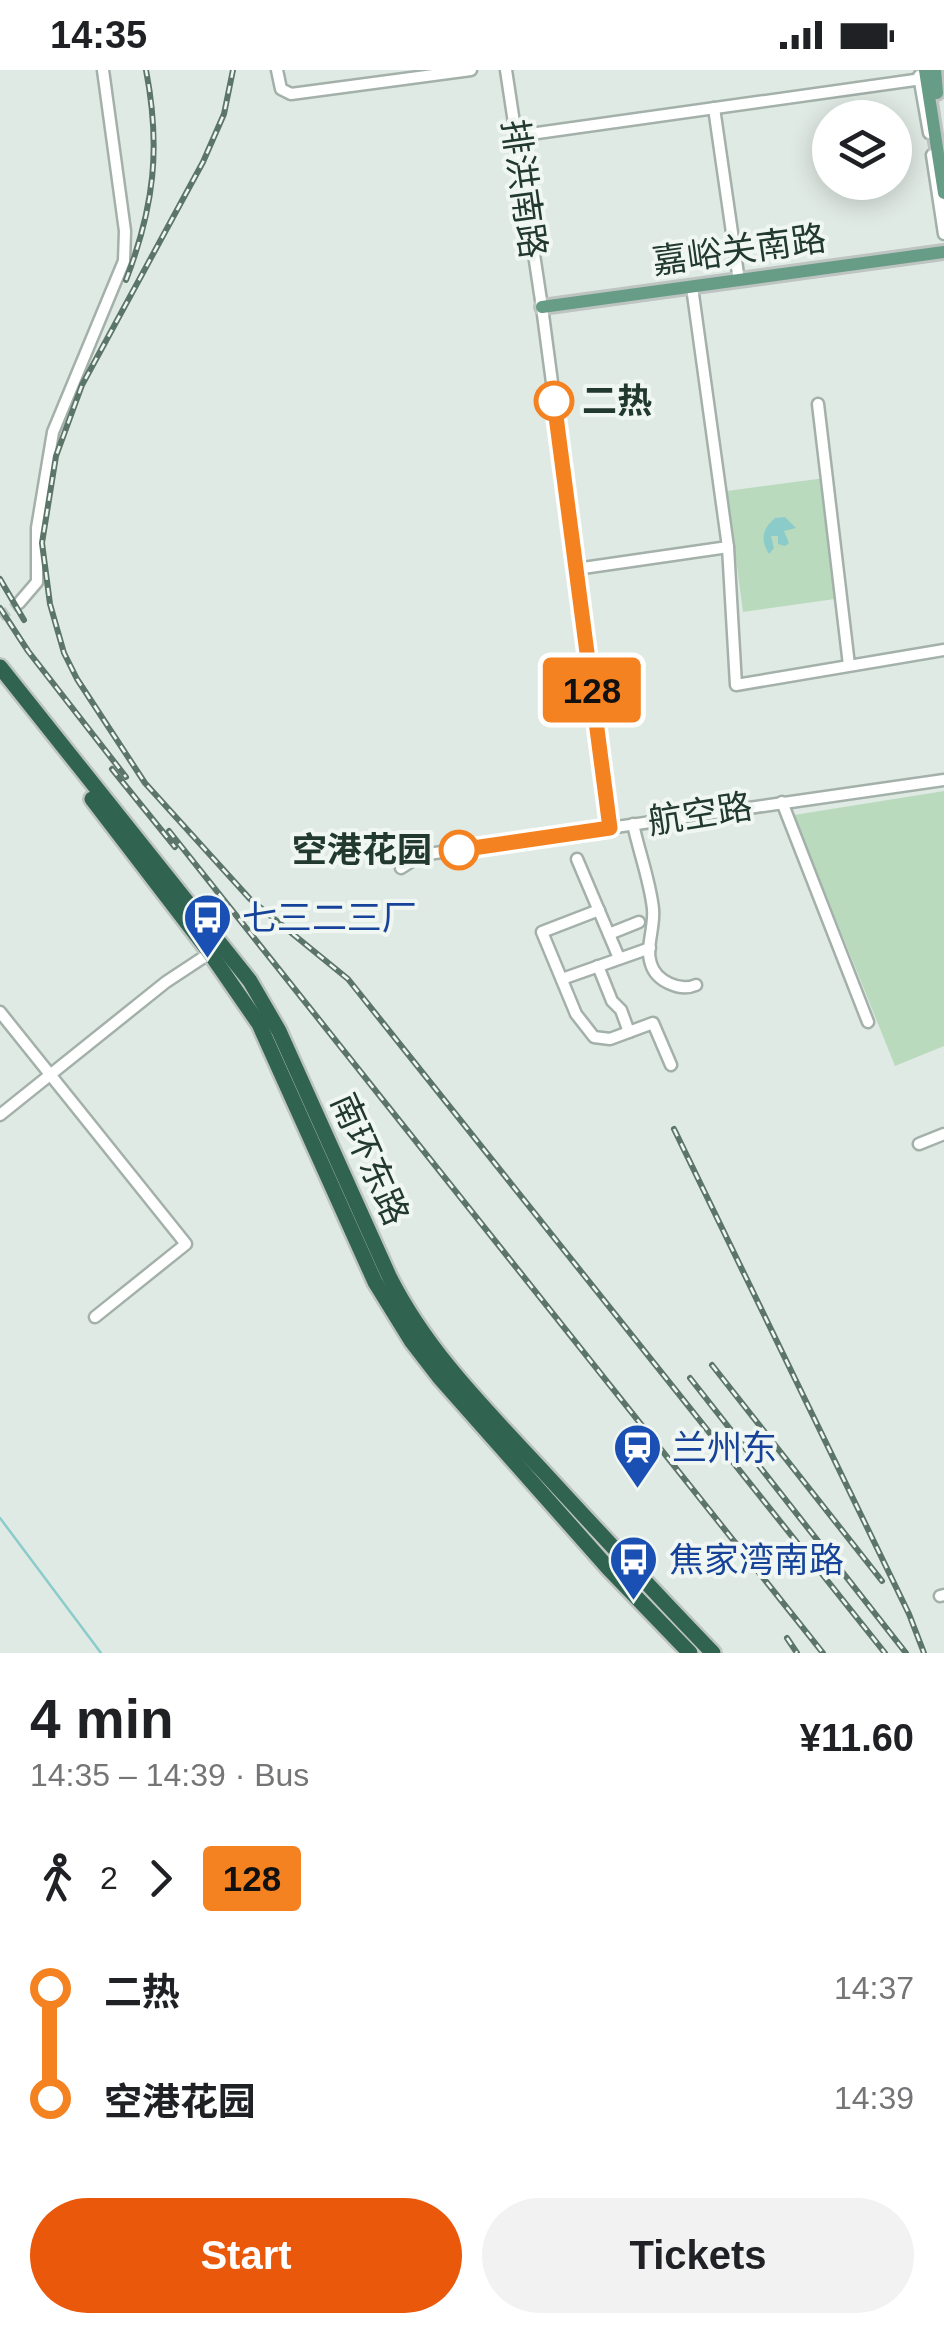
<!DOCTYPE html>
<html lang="en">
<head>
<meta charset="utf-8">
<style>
  body { margin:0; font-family:Arial,"Noto Sans SC",sans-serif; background:#f2f2f2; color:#202124; height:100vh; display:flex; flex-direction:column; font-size:38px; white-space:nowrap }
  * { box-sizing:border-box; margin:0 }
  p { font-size:32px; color:#757577 }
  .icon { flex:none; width:55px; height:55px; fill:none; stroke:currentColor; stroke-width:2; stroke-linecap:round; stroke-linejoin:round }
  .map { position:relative; height:1583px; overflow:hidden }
  .side { display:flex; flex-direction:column; background:#fff; flex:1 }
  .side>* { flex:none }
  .badge { padding:0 20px; border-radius:8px; font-size:35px; line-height:65px }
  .controls { position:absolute; left:812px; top:30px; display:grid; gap:20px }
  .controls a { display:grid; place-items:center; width:100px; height:100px; border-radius:50%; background:#fff; box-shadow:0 5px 25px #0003; font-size:50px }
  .map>.badge { position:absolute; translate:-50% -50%; box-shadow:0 0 0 5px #fff }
  .legs { display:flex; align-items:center; gap:15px; height:110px; padding:0 30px; font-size:32px }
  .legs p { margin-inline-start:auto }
  .headline { display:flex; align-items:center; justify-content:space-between; height:170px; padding:0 30px }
  h1 { font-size:55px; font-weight:600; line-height:75px }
  .button { display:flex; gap:20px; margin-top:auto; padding:20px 30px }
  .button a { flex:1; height:115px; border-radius:60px; background:#ea580c; color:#fff; font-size:40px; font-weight:600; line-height:115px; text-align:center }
  .button a+a { background:#f2f2f2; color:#202124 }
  ul { padding:0 30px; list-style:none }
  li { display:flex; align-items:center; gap:35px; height:110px; font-size:38px }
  li i { display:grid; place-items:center; width:15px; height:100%; margin:0 12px; background:currentColor }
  li i::after { content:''; width:25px; height:25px; margin:-12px; border:8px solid; border-radius:50%; background:#fff }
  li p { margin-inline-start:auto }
  li:first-child i { background:linear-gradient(#0000 50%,currentColor 0) }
  li:last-child i { background:linear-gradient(currentColor 50%,#0000 0) }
  .status { display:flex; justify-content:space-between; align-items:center; height:70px; padding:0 50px; background:#fff; direction:ltr }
  .status svg { height:28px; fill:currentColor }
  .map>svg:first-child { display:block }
  .green { fill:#badabe }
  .water { fill:#8bcccb }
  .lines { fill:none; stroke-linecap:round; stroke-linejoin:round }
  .stream { stroke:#8bcccb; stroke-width:2.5 }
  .minor-tunnel { stroke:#bac7c0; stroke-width:10; stroke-dasharray:10 5; stroke-linecap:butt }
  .minor-casing { stroke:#a3b1aa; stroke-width:15 }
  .major-casing { stroke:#bdc4c1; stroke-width:18 }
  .highway-casing { stroke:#bdc4c1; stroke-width:20 }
  .minor { stroke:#fff; stroke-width:10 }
  .major { stroke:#679c86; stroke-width:12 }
  .highway { stroke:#306350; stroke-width:15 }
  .rail-casing { stroke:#5c756a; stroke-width:6 }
  .rail { stroke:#f0f7f2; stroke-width:2.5; stroke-dasharray:8; stroke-linecap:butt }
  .line-1-casing { stroke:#fff; stroke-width:22 }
  .line-1 { stroke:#f58220; stroke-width:15 }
  .stop-1-dot { fill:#fff; stroke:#f58220; stroke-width:5 }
  .labels { text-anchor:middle; stroke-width:8; stroke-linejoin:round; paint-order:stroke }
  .street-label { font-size:35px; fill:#22392f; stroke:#f0f7f2 }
  .stop-label { font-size:35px; font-weight:bold; fill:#22392f; stroke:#f0f7f2; text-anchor:start }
  .transit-label { font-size:35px; fill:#164399; stroke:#f0f7f2; text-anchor:start }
</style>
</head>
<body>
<div class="status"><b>14:35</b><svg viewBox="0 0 49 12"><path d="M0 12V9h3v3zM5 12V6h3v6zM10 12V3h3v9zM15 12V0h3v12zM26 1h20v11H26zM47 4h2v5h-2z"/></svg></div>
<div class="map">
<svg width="944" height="1583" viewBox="0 0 944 1583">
  <rect width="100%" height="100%" fill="#e0eae4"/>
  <g class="green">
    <path d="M825 408 842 528 743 542 727 421Z"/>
    <path d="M944 721V976L895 996 794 745Z"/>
  </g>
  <path class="water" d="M785 447 796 458 784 461 789 473 785 476 778 474V466H771L774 478 769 484C760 470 762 459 775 448Z"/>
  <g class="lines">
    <path class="stream" d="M0 1448 101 1583"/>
    <path class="minor-tunnel" d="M0 547 19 533"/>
    <defs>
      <g id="minor">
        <path d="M277 0 281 19 291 24 471 0"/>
        <path d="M506 0 542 237 611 758"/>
        <path d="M919 6 929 63"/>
        <path d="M714 38 739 211"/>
        <path d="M516 66 929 8"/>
        <path d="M932 85 944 164"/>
        <path d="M818 334 849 595"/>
        <path d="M728 477 736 615 944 580"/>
        <path d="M576 499 728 477 692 217"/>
        <path d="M19 533 37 512V458L53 362 124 191 125 161 103 0"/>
        <path d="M782 732 868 952"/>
        <path d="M633 754C639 782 650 811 653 839 655 857 645 878 651 894 656 911 680 922 696 915"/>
        <path d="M577 789 619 888"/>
        <path d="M401 798 421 785 944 710"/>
        <path d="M599 840 542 862 576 944 594 967 610 969 653 953 671 995"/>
        <path d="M609 864 639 852"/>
        <path d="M598 896 612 931 621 940 629 962"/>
        <path d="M562 909 650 878"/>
        <path d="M0 942 186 1174 95 1247"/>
        <path d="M0 1045 166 912 213 881"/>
        <path d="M919 1074 944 1064"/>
        <path d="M940 1526 944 1525"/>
      </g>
      <g id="major">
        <path d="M925 0 944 123"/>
        <path d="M935 0 937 23"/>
        <path d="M542 237 944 182"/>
      </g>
      <g id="highway">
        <path d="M0 597 250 911 279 961 389 1206C426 1280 484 1338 540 1398 597 1460 654 1522 713 1583"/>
        <path d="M92 729 210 883 259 954 375 1212 412 1272 439 1307 609 1499 690 1583"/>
      </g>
    </defs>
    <use href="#minor" class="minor-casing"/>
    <use href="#major" class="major-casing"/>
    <use href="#highway" class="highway-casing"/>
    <use href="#minor" class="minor"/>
    <use href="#major" class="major"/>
    <use href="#highway" class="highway"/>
    <defs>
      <g id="rail">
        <path d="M233 0 224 44 203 92 82 315 56 386 42 473 50 534 64 583 77 609 145 713 250 829 348 909 885 1583"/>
        <path d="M126 210C154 137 161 78 146 0"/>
        <path d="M0 509 24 550"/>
        <path d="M0 538 28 581 126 707"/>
        <path d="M112 699 175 777"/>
        <path d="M169 761 823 1583"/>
        <path d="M674 1059 909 1544 924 1583"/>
        <path d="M712 1295 882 1511"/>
        <path d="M690 1308 906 1583"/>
        <path d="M787 1568 797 1583"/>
      </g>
    </defs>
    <use href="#rail" class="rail-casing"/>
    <use href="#rail" class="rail"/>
  </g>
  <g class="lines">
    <defs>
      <path id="line-1" d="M459 780 610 758 554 331"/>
    </defs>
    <use href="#line-1" class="line-1-casing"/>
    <use href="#line-1" class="line-1"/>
  </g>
  <defs>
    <symbol id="bus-pin" viewBox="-11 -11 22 30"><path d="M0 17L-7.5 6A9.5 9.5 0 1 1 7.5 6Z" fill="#1a4fb4" stroke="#f0f7f2"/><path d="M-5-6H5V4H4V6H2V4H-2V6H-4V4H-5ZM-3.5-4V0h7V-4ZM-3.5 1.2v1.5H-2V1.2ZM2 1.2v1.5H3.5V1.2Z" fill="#fff"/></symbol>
    <symbol id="station-pin" viewBox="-11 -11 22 30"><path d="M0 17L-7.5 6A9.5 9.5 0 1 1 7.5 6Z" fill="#1a4fb4" stroke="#f0f7f2"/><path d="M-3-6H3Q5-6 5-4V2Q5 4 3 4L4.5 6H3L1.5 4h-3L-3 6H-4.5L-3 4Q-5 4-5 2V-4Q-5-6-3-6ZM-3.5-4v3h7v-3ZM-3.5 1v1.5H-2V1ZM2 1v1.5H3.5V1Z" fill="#fff"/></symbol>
  </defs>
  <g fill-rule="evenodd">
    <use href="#bus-pin" x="180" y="820" width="55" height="75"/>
    <use href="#station-pin" x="610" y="1350" width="55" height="75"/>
    <use href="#bus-pin" x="606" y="1462" width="55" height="75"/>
  </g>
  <g class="stop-1-dot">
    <circle cx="554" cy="331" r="18"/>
    <circle cx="459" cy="780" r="18"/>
  </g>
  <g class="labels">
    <g class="street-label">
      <text transform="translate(524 119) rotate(82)" y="12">排洪南路</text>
      <text transform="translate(739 180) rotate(-8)" y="12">嘉峪关南路</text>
      <text transform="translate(700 744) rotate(-9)" y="12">航空路</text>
      <text transform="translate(370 1089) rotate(66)" y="12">南环东路</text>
    </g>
    <g class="stop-label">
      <text x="582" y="343">二热</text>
      <text x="432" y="792" text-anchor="end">空港花园</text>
    </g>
    <g class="transit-label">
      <text x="242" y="860">七三二三厂</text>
      <text x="672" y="1390">兰州东</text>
      <text x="669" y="1502">焦家湾南路</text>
    </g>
  </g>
</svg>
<div class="controls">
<a><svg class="icon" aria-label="layers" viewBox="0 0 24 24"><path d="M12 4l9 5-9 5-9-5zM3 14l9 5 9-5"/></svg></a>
</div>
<b class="badge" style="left:592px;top:620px;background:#f58220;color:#111">128</b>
</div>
<section class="side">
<div class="headline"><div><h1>4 min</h1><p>14:35 – 14:39 · Bus</p></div><b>¥11.60</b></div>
<div class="legs"><svg class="icon" aria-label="walk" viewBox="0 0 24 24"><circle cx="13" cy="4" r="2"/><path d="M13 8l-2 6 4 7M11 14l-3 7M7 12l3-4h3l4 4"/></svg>2<svg class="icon" aria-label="forward" viewBox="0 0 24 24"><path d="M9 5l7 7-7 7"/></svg><b class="badge" style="background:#f58220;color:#111">128</b></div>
<ul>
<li><i style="color:#f58220"></i><b>二热</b><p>14:37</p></li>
<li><i style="color:#f58220"></i><b>空港花园</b><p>14:39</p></li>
</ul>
<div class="button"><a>Start</a><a>Tickets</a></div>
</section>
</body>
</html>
